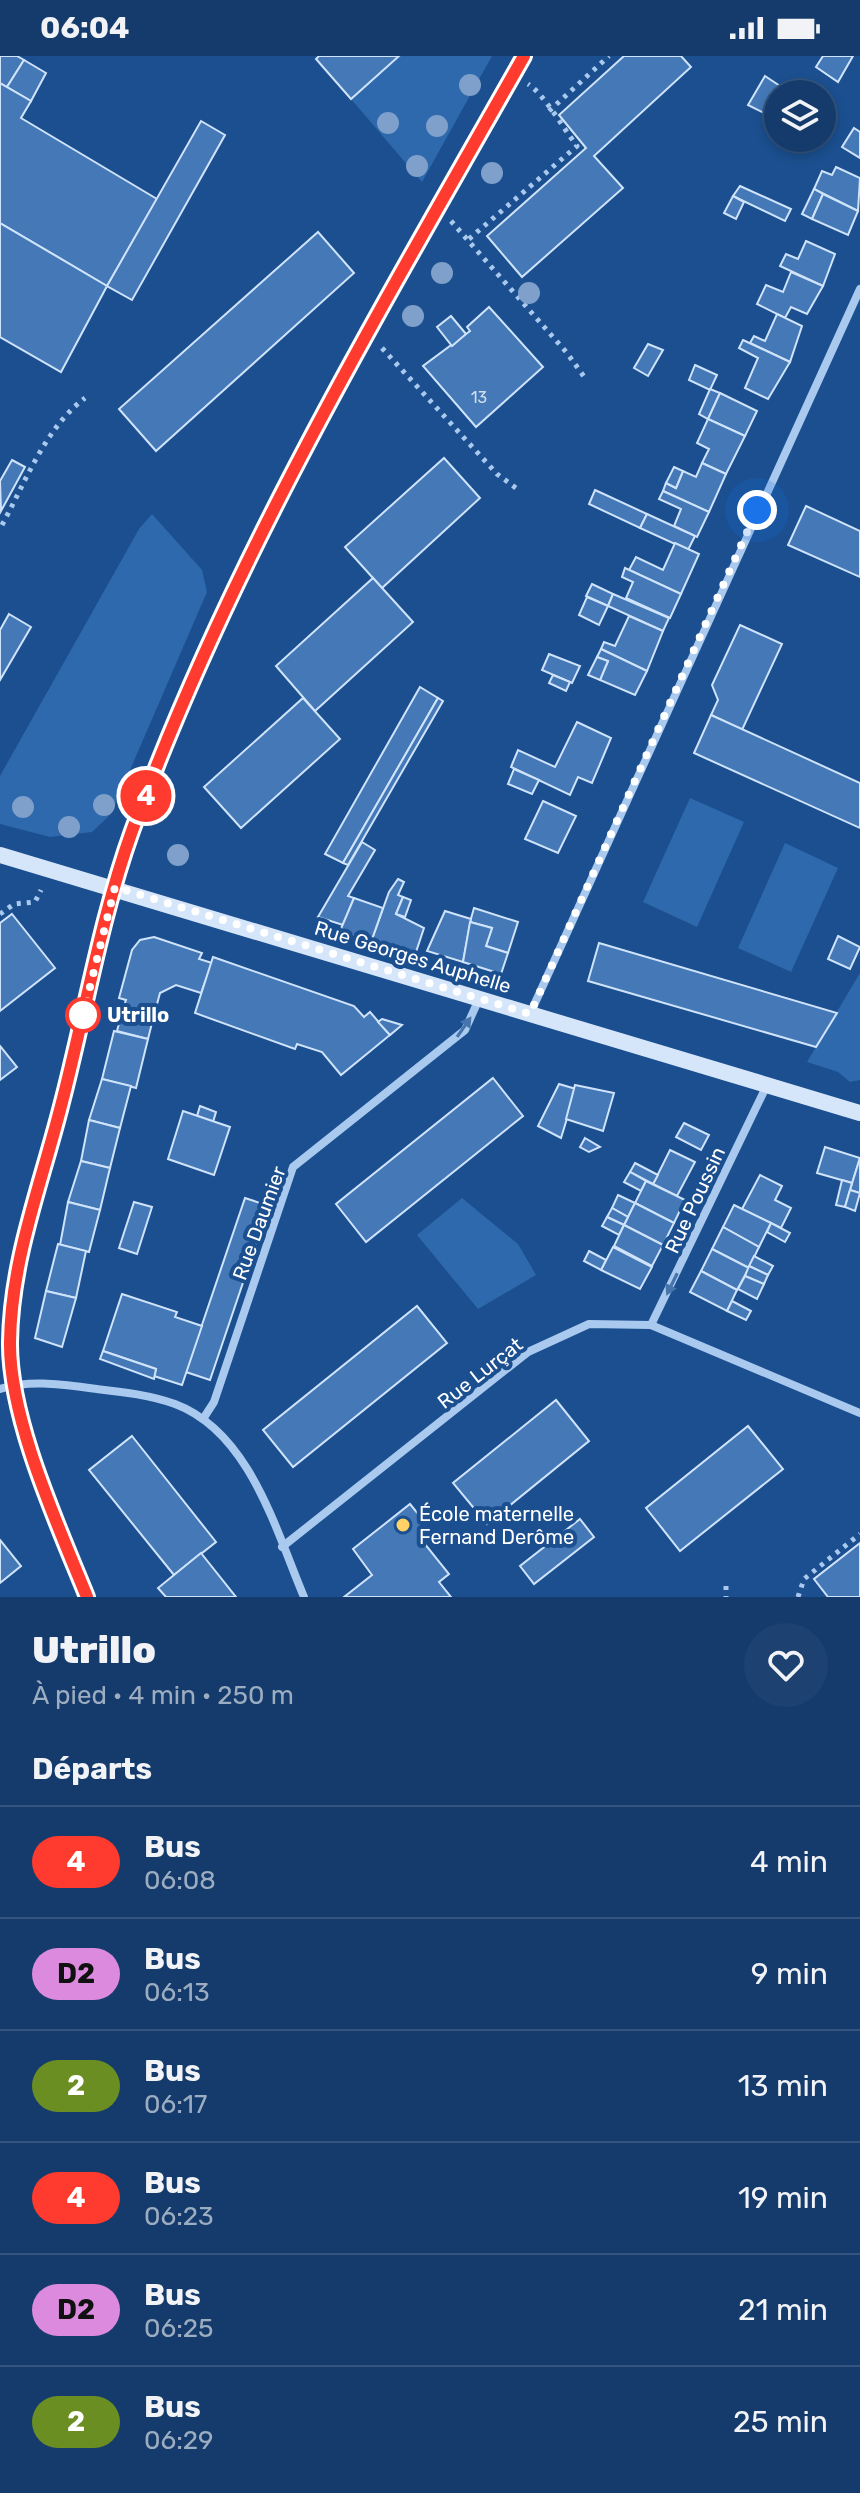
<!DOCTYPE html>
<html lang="fr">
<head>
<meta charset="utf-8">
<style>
  body { margin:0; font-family:Rubik,sans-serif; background:#1d4271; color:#f1f3f6; height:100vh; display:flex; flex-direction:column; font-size:30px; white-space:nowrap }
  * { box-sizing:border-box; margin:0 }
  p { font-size:26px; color:#9dadc1 }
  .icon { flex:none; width:44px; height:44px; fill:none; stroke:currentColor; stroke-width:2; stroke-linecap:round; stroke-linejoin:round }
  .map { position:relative; height:1541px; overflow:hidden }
  .side { display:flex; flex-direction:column; background:#143b6b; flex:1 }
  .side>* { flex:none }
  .badge { padding:0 16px; border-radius:26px; font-size:28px; line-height:52px }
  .tools { position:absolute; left:764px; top:24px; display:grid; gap:16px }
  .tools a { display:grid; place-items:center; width:72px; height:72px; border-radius:50%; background:#143b6b; box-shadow:0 4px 12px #0003,0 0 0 2px #33557e; font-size:40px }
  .you { position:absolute; width:40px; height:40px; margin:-20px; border:6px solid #fff; border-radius:50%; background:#1a73e8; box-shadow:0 0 0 12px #1a73e833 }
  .map>.badge { position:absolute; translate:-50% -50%; box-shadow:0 0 0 4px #fff }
  h2 { padding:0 32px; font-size:30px; line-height:72px }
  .round { display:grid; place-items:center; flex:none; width:84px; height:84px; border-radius:42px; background:#1d4271 }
  .overview { display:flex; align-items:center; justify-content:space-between; height:136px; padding:0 32px }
  h1 { font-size:38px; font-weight:800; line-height:60px }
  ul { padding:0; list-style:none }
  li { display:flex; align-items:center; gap:24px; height:112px; padding:0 32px; border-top:2px solid #33557e }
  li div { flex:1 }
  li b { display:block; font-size:30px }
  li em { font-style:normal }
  li .badge { min-width:88px; font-weight:700; text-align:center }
  .status { display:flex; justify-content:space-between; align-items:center; height:56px; padding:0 40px; background:#143b6b; direction:ltr }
  .status svg { height:22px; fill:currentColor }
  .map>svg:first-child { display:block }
  .green { fill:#2e69ad }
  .building { fill:#4478b7; stroke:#cfe3fa; stroke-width:2 }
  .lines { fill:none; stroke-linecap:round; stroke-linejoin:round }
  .path { stroke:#a9c9ee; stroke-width:5; stroke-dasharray:4 6; stroke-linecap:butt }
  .street { stroke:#a9c9ee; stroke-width:8 }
  .secondary { stroke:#d6e6fa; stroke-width:16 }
  .tree { fill:#7ea0ca }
  .oneway { fill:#4674ac }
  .line-casing { stroke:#fff; stroke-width:18 }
  .line { stroke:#ff3a2e; stroke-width:12 }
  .walk { stroke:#fff; stroke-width:8; stroke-dasharray:0 14.4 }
  .stop-dot { fill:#fff; stroke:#ff3a2e; stroke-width:4 }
  .poi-dot { fill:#ffd166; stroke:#1b4f8f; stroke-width:3 }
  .labels { text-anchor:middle; stroke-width:8; stroke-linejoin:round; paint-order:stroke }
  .number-label { font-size:16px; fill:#d0dded }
  .street-label { font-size:20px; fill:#fff; stroke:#1b4f8f }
  .stop-label { font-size:20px; font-weight:bold; fill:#fff; stroke:#1b4f8f; text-anchor:start }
  .poi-label { font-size:20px; fill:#fff; stroke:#1b4f8f; text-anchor:start }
</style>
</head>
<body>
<div class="status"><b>06:04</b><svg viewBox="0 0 49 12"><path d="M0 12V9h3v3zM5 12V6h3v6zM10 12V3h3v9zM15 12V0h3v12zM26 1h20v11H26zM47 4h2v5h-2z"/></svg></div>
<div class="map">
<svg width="860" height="1541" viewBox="0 0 860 1541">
  <rect width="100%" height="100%" fill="#1b4f8f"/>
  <g class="green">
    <path d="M399 0H492L422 126 351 43Z"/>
    <path d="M152 458 202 514 207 536 111 758 92 776 50 781 0 768V720L139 473Z"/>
    <path d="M690 742 744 766 697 871 643 846Z"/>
    <path d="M785 787 838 812 791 916 738 892Z"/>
    <path d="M860 917V1024L850 1026 838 1016 807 1006Z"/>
    <path d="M462 1142 518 1188 536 1219 478 1253 417 1179Z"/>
  </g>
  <g class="building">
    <path d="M0 0H17L24 4 7 31 0 27Z"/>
    <path d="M319 0H399L351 43 316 3Z"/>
    <path d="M624 0H681L691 11 594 100 623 132 522 221 487 180 586 92 559 59Z"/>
    <path d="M823 0H853L838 26 816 11Z"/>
    <path d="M24 4 46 17 31 45 7 31Z"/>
    <path d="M765 20 792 38H778V64L748 49Z"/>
    <path d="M0 27 31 45 21 62 157 143 107 230 0 167Z"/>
    <path d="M201 65 225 79 132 244 107 230Z"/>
    <path d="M854 72 860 76V102L842 91Z"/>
    <path d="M781 82H805L799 92Z"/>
    <path d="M836 111 860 122 858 155 814 133 822 115 832 119Z"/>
    <path d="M740 130 791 153 785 165 733 140Z"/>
    <path d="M814 133 823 138 812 163 802 158Z"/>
    <path d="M823 138 858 155 848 179 812 163Z"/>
    <path d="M733 140 744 146 736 163 724 157Z"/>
    <path d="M0 167 107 230 61 316 0 281Z"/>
    <path d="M318 176 354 217 156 395 119 353Z"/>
    <path d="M806 185 835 198 823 230 780 210 786 198 798 203Z"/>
    <path d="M791 216 823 230 807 258 791 251 785 262 757 248 766 229 783 236Z"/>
    <path d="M489 251 543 311 476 371 423 310 466 278 470 275 467 271Z"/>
    <path d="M777 258 802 270 790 306 750 287 754 280 765 285Z"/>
    <path d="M451 260 466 278 452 290 437 271Z"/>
    <path d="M743 284 790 306 768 343 745 332 758 302 739 292Z"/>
    <path d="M648 288 663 294 648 320 634 312Z"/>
    <path d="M695 309 717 319 710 334 689 324Z"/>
    <path d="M710 333 720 337 708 363 699 358Z"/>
    <path d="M720 337 757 355 745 380 708 363Z"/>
    <path d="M708 363 745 380 726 418 702 407 709 393 697 387Z"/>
    <path d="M444 402 480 442 382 532 345 491Z"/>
    <path d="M12 404 25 411 1 455 0 425Z"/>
    <path d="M702 407 726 418 709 456 663 435 666 427 676 432 683 415 696 421Z"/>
    <path d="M674 411 683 415 676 432 666 427Z"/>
    <path d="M595 434 647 458 640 472 589 448Z"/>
    <path d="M663 435 709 456 697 481 674 470 681 453 659 443Z"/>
    <path d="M806 450 860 475V521L788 489Z"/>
    <path d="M647 458 695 480 688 494 640 472Z"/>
    <path d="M675 487 699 498 681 538 629 514 636 501 663 514Z"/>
    <path d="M625 512 681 538 670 562 626 542 633 526 622 521Z"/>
    <path d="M373 522 413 566 315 655 276 610Z"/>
    <path d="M592 528 613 538 608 550 586 540Z"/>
    <path d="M613 538 669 562 663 575 608 550Z"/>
    <path d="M587 541 608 550 599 569 579 559Z"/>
    <path d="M9 558 31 571 0 624V574Z"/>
    <path d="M629 560 663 575 647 615 601 593 604 586 615 590Z"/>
    <path d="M740 569 782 588 742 674 711 659 718 644 712 629Z"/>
    <path d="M601 593 647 615 635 639 600 624 608 605 597 601Z"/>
    <path d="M549 598 580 610 572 627 542 614Z"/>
    <path d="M597 601 608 605 600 624 588 619Z"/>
    <path d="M553 619 570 626 566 635 549 627Z"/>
    <path d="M420 631 438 642 343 807 325 798Z"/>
    <path d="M303 642 340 683 241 772 204 731Z"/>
    <path d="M438 642 443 645 348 809 343 807Z"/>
    <path d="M711 659 860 727V772L694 697Z"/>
    <path d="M577 666 611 682 592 727 578 721 570 739 511 711 518 694 555 711Z"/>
    <path d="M514 713 539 724 532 738 508 728Z"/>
    <path d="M543 745 576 760 558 797 525 783Z"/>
    <path d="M362 786 375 794 348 840 354 842 343 869 318 861Z"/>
    <path d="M398 823 404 826 398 839 403 841 396 858 424 872 414 902 371 886 389 836Z"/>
    <path d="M403 841 411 844 405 861 396 858Z"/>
    <path d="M354 842 383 852 371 886 340 875Z"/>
    <path d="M474 852 518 866 508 897 486 890 492 872 470 866Z"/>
    <path d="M445 855 471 863 463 906 427 895Z"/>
    <path d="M12 858 55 912 0 955V867Z"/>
    <path d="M470 866 492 872 486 890 508 897 501 918 463 906Z"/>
    <path d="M838 880 860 891 850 913 828 903Z"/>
    <path d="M154 881 202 897 199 903 212 907 201 937 176 929 160 937 153 963 122 956 126 944 119 942 132 894 140 884Z"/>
    <path d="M599 887 837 957 816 991 588 925Z"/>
    <path d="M213 901 354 950 364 961 370 956 390 979 341 1019 322 996 297 988 295 993 195 957Z"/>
    <path d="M122 956 153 963 148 983 117 975Z"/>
    <path d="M382 963 402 969 390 979 378 966Z"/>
    <path d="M114 975 148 983 136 1032 102 1023Z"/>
    <path d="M0 990 17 1011 0 1024Z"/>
    <path d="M493 1022 523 1060 366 1186 336 1148Z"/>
    <path d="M102 1023 131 1030 120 1072 89 1064Z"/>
    <path d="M559 1028 576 1033 561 1082 538 1070Z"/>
    <path d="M575 1029 614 1037 603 1075 566 1063Z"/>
    <path d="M200 1050 216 1056 213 1066 197 1060Z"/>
    <path d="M183 1055 230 1071 214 1119 168 1103Z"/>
    <path d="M89 1064 120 1072 110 1112 81 1105Z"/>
    <path d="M684 1067 709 1079 701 1094 676 1081Z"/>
    <path d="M585 1082 600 1091 589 1096 580 1091Z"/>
    <path d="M825 1091 860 1102 852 1127 817 1117Z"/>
    <path d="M670 1094 695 1106 677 1140 653 1128Z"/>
    <path d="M860 1102V1137L850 1134Z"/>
    <path d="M81 1105 110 1112 100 1154 68 1146Z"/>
    <path d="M635 1107 658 1119 653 1128 630 1116Z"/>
    <path d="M630 1116 646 1125 641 1135 624 1126Z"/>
    <path d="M760 1119 782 1130 775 1144 791 1152 781 1172 742 1153Z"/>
    <path d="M842 1124 852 1127 845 1151 836 1149Z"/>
    <path d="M646 1125 685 1144 674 1167 635 1147Z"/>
    <path d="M850 1134 860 1137 855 1155 845 1151Z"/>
    <path d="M618 1139 635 1147 628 1161 612 1152Z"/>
    <path d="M245 1142 269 1150 210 1324 186 1316Z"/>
    <path d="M68 1146 100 1154 89 1196 60 1189Z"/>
    <path d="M134 1146 152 1151 137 1198 119 1192Z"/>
    <path d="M635 1147 674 1167 663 1189 624 1169Z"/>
    <path d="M734 1149 771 1167 759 1191 723 1171Z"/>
    <path d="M612 1152 628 1161 624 1169 607 1161Z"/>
    <path d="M607 1161 624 1169 619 1179 602 1170Z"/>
    <path d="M771 1167 790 1177 785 1186 767 1176Z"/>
    <path d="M624 1169 663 1189 652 1210 614 1190Z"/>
    <path d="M723 1171 759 1191 749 1212 712 1193Z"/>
    <path d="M58 1188 86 1195 76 1242 46 1235Z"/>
    <path d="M613 1191 652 1211 640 1233 601 1214Z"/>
    <path d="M712 1193 749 1212 737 1234 701 1215Z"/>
    <path d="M589 1195 606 1204 601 1214 584 1205Z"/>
    <path d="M754 1200 773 1210 768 1219 749 1210Z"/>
    <path d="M749 1210 768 1219 764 1228 745 1220Z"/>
    <path d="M701 1215 737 1234 727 1255 690 1236Z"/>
    <path d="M745 1220 764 1228 757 1243 738 1233Z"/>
    <path d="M46 1235 76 1242 62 1291 35 1282Z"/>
    <path d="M122 1238 177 1256 175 1261 202 1270 182 1329 154 1320 156 1313 103 1295Z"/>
    <path d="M732 1245 751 1255 746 1264 727 1255Z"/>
    <path d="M417 1250 447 1287 293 1411 263 1374Z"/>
    <path d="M103 1295 156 1313 154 1323 100 1303Z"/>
    <path d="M556 1344 589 1385 487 1468 453 1427Z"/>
    <path d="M748 1370 783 1413 680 1495 646 1452Z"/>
    <path d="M132 1380 216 1486 174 1519 89 1414Z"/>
    <path d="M410 1448 435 1479 424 1487 449 1518 439 1526 451 1541H344L372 1519 353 1493Z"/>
    <path d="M580 1463 594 1481 534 1528 520 1510Z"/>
    <path d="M0 1484 21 1510 0 1527Z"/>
    <path d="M860 1487V1541H828L814 1523Z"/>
    <path d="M201 1497 236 1541H166L158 1532Z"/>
  </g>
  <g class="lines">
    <g class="path">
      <path d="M549 55 609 0"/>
      <path d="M451 165 567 297 585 322"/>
      <path d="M469 183 577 90C563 72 544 38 528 28"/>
      <path d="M382 292 497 418 520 435"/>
      <path d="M2 469C25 427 45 372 85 342"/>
      <path d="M0 858 14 848 35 846 41 834"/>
      <path d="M726 1530V1541"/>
      <path d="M798 1541 804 1523 860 1478"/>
    </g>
    <g class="street">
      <path d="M530 958 860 233"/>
      <path d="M651 1269 766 1031"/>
      <path d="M0 1333C31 1323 65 1329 97 1333 123 1336 150 1339 175 1348 250 1376 276 1475 304 1541"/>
      <path d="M203 1363 214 1346 293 1111 465 974 479 943"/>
      <path d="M282 1491 528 1296 589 1268 651 1269 860 1357"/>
      <path d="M87 1541C58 1470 9 1363 10 1286 11 1204 41 1129 61 1050 85 958 101 865 133 775 185 628 256 489 330 351 393 234 458 117 524 0"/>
    </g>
    <path class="secondary" d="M0 799 860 1057"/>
  </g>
  <g class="tree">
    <circle cx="470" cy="29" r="11"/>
    <circle cx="388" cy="67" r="11"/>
    <circle cx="437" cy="70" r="11"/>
    <circle cx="417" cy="110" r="11"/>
    <circle cx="492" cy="117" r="11"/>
    <circle cx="442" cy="217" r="11"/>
    <circle cx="529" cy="237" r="11"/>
    <circle cx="413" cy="260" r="11"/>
    <circle cx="104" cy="749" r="11"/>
    <circle cx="23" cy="751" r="11"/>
    <circle cx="69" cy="771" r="11"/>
    <circle cx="178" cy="799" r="11"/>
  </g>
  <defs><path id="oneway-solid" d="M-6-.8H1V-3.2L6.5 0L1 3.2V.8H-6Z" transform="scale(2)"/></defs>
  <g class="oneway">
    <use href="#oneway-solid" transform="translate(464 971) rotate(-55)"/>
    <use href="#oneway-solid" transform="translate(672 1228) rotate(116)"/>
  </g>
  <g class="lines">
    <defs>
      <path id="line" d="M87 1541C58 1469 9 1363 10 1286 11 1204 41 1129 61 1050 85 959 100 864 132 775 231 503 382 251 524 0"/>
    </defs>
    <use href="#line" class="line-casing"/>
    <use href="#line" class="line"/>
    <path class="walk" d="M83 959 115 831 530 958 757 454"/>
  </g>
  <circle class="stop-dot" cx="83" cy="959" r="16"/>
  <circle class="poi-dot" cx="403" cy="1469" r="8"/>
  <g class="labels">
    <g class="number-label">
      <text x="479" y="347">13</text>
    </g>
    <g class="street-label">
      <text transform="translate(413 901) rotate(17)" y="7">Rue Georges Auphelle</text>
      <text transform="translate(695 1144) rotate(-65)" y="7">Rue Poussin</text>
      <text transform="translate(259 1167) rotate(-70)" y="7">Rue Daumier</text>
      <text transform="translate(480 1317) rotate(-38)" y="7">Rue Lurçat</text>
    </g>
    <g class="stop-label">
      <text x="107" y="966">Utrillo</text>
    </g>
    <g class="poi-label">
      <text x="419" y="1465">École maternelle<tspan x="419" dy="23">Fernand Derôme</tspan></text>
    </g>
  </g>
</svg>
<div class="tools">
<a><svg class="icon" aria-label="layers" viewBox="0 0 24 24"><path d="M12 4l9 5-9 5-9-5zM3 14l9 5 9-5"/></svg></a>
</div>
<div class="you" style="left:757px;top:454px"></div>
<b class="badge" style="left:146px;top:740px;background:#ff3a2e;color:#fff">4</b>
</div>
<section class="side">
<div class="overview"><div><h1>Utrillo</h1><p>À pied · 4 min · 250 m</p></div><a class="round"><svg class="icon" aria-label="heart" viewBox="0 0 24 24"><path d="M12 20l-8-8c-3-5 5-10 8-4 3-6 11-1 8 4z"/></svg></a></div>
<h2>Départs</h2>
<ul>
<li><span class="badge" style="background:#ff3a2e;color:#fff">4</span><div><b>Bus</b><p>06:08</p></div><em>4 min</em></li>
<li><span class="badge" style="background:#dc8add;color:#111">D2</span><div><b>Bus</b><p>06:13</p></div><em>9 min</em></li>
<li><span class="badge" style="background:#6b8e23;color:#fff">2</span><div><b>Bus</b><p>06:17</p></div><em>13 min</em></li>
<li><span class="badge" style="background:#ff3a2e;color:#fff">4</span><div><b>Bus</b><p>06:23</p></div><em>19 min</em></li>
<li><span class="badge" style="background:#dc8add;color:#111">D2</span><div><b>Bus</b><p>06:25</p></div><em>21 min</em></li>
<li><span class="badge" style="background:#6b8e23;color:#fff">2</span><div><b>Bus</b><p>06:29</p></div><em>25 min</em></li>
</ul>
</section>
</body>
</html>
